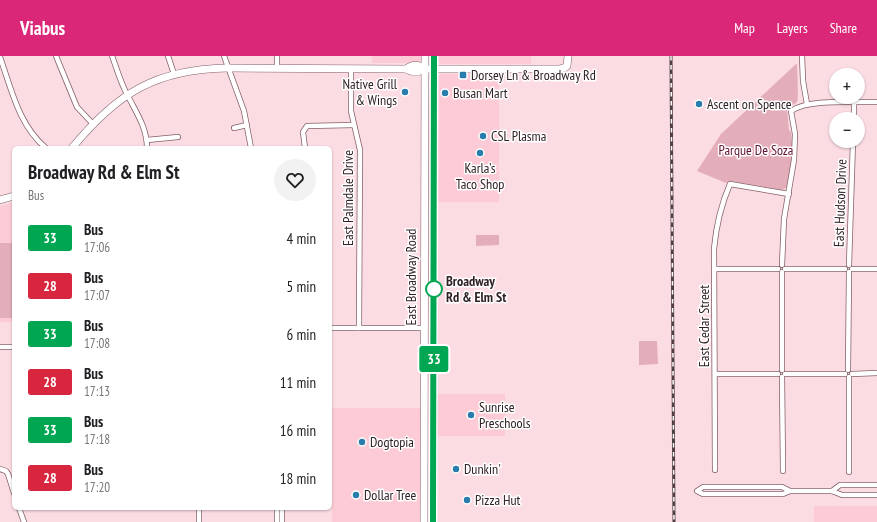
<!DOCTYPE html>
<html lang="en">
<head>
<meta charset="utf-8">
<style>
  body { margin:0; font-family:"PT Sans Narrow",sans-serif; background:#f2f2f2; color:#202124; height:100vh; display:flex; flex-direction:column; font-size:15px; white-space:nowrap }
  * { box-sizing:border-box; margin:0 }
  p { font-size:13px; color:#757577 }
  .icon { flex:none; width:22px; height:22px; fill:none; stroke:currentColor; stroke-width:2; stroke-linecap:round; stroke-linejoin:round }
  .map { position:relative; flex:1; overflow:hidden }
  .panel { position:absolute; left:12px; top:90px; width:320px; height:364px; display:flex; flex-direction:column; background:#fff; border-radius:6px; box-shadow:0 1px 3px #0004 }
  .panel>* { flex:none }
  .badge { padding:0 8px; border-radius:3px; font-size:14px; line-height:26px }
  .controls { position:absolute; left:829px; top:12px; display:grid; gap:8px }
  .controls a { display:grid; place-items:center; width:36px; height:36px; border-radius:50%; background:#fff; box-shadow:0 1px 3px #0004; font-size:20px }
  .map>.badge { position:absolute; translate:-50% -50%; box-shadow:0 0 0 2px #fff }
  .round { display:grid; place-items:center; flex:none; width:42px; height:42px; border-radius:21px; background:#f2f2f2 }
  .head { display:flex; align-items:center; justify-content:space-between; height:68px; padding:0 16px }
  h1 { font-size:19px; font-weight:800; line-height:30px }
  ul { padding:0; list-style:none }
  li { display:flex; align-items:center; gap:12px; height:48px; padding:0 16px }
  li div { flex:1 }
  li b { display:block; font-size:15px }
  li em { font-style:normal }
  li .badge { min-width:44px; font-weight:700; text-align:center }
  header { display:flex; align-items:center; gap:24px; box-sizing:border-box; height:56px; padding:0 20px; background:#db2777; color:#fff }
  header strong { font-size:19px }
  nav { display:flex; gap:22px; margin-inline-start:auto; font-size:14px }
  .map>svg:first-child { display:block }
  .built { fill:#fccbd6 }
  .green { fill:#e4adba }
  .lines { fill:none; stroke-linecap:round; stroke-linejoin:round }
  .street-casing { stroke:#826068; stroke-width:6 }
  .secondary-casing { stroke:#826068; stroke-width:8 }
  .street { stroke:#fff; stroke-width:4.5 }
  .secondary { stroke:#fff; stroke-width:7 }
  .rail-casing { stroke:#503e43; stroke-width:3 }
  .rail { stroke:#fff; stroke-width:1.5; stroke-dasharray:4.5; stroke-linecap:butt }
  .line-casing { stroke:#fff; stroke-width:9 }
  .line { stroke:#00a651; stroke-width:6 }
  .poi-dot { fill:#297dad; stroke:#fff; stroke-width:1.5 }
  .stop-dot { fill:#fff; stroke:#00a651; stroke-width:2 }
  .labels { text-anchor:middle; stroke-width:3; stroke-linejoin:round; paint-order:stroke }
  .poi-label { font-size:14px; fill:#302125; stroke:#fff; text-anchor:start }
  .park-label { font-size:14px; fill:#60112f; stroke:#fff }
  .street-label { font-size:14px; fill:#302125; stroke:#fff }
  .stop-label { font-size:14px; font-weight:bold; fill:#302125; stroke:#fff; text-anchor:start }
</style>
</head>
<body>
<header>
<strong>Viabus</strong>
<nav><a>Map</a><a>Layers</a><a>Share</a></nav>
</header>
<div class="map">
<svg width="877" height="466" viewBox="0 0 877 466">
  <rect width="100%" height="100%" fill="#fcdce3"/>
  <g class="built">
    <path d="M372 0H422V3L419 7H372Z"/>
    <path d="M437 0H531V8H442L438 6Z"/>
    <path d="M499 17V146H437V21L441 18Z"/>
    <path d="M14 146V266H0V150Z"/>
    <rect x="437" y="338" width="68" height="42"/>
    <rect x="332" y="352" width="89" height="114"/>
    <rect x="814" y="450" width="63" height="16"/>
  </g>
  <g class="green">
    <path d="M796 8H797C797 13 799 44 797 46 794 49 790 50 787 53L789 74 791 76C793 91 793 118 786 132L782 134 731 125 726 127 697 115 721 78Z"/>
    <path d="M476 179H499V189L476 190Z"/>
    <path d="M0 187H13L14 262H0Z"/>
    <path d="M639 285H657L658 308 639 309Z"/>
  </g>
  <g class="lines">
    <defs>
      <g id="street">
        <path d="M56 0 77 51 93 68"/>
        <path d="M112 0C117 13 121 28 128 40 137 58 147 72 147 92"/>
        <path d="M168 0 174 18"/>
        <path d="M224 0 244 55 251 92"/>
        <path d="M802 0 803 25 807 48"/>
        <path d="M0 1C11 32 19 70 46 92"/>
        <path d="M277 12V0"/>
        <path d="M351 13V55L360 94 359 272"/>
        <path d="M854 63V47"/>
        <path d="M234 72 247 69"/>
        <path d="M147 84 178 81"/>
        <path d="M305 92 303 76 307 70 354 69"/>
        <path d="M782 209 784 163 794 104 795 78 791 55C809 42 855 47 877 46"/>
        <path d="M849 209 853 85"/>
        <path d="M715 213H778"/>
        <path d="M785 213H845"/>
        <path d="M852 213H877"/>
        <path d="M330 272H424"/>
        <path d="M0 291H14"/>
        <path d="M782 314V216"/>
        <path d="M848 314 849 216"/>
        <path d="M715 318H778"/>
        <path d="M785 318H845"/>
        <path d="M852 318 877 317"/>
        <path d="M782 321 783 415"/>
        <path d="M0 413 6 415 8 418 14 437"/>
        <path d="M715 414 714 193C716 170 721 149 730 128L789 138"/>
        <path d="M849 416V321"/>
        <path d="M790 435 782 431H703L697 435 703 438H783L790 435H832L842 439H877"/>
        <path d="M832 435 840 429H877"/>
        <path d="M19 452 24 466"/>
        <path d="M277 452V466"/>
        <path d="M282 452V466"/>
        <path d="M199 466V452"/>
      </g>
      <g id="secondary">
        <path d="M406 13C413 8 418 8 425 13"/>
        <path d="M72 92C117 37 156 13 228 12L406 13C413 17 418 17 425 13H560L564 12 567 10 568 0"/>
        <path d="M0 144 14 140"/>
        <path d="M424 466 425 0"/>
        <path d="M433 466 434 0"/>
      </g>
    </defs>
    <use href="#street" class="street-casing"/>
    <use href="#secondary" class="secondary-casing"/>
    <use href="#street" class="street"/>
    <use href="#secondary" class="secondary"/>
    <defs>
      <path id="rail" d="M671 0 674 466"/>
    </defs>
    <use href="#rail" class="rail-casing"/>
    <use href="#rail" class="rail"/>
  </g>
  <g class="lines">
    <defs>
      <path id="line" d="M433 466 434 0"/>
    </defs>
    <use href="#line" class="line-casing"/>
    <use href="#line" class="line"/>
  </g>
  <g class="poi-dot">
    <rect x="459" y="15" width="8" height="8" rx="2"/>
    <circle cx="405" cy="36" r="4"/>
    <circle cx="445" cy="37" r="4"/>
    <circle cx="699" cy="48" r="4"/>
    <circle cx="483" cy="80" r="4"/>
    <circle cx="480" cy="97" r="4"/>
    <circle cx="471" cy="359" r="4"/>
    <circle cx="362" cy="386" r="4"/>
    <circle cx="456" cy="413" r="4"/>
    <circle cx="356" cy="439" r="4"/>
    <circle cx="467" cy="444" r="4"/>
  </g>
  <circle class="stop-dot" cx="434" cy="233" r="8"/>
  <g class="labels">
    <g class="poi-label">
      <text x="471" y="24">Dorsey Ln &amp; Broadway Rd</text>
      <text x="397" y="33" text-anchor="end">Native Grill<tspan x="397" dy="16">&amp; Wings</tspan></text>
      <text x="453" y="42">Busan Mart</text>
      <text x="707" y="53">Ascent on Spence</text>
      <text x="491" y="85">CSL Plasma</text>
      <text x="480" y="117" text-anchor="middle">Karla’s<tspan x="480" dy="16">Taco Shop</tspan></text>
      <text x="479" y="356">Sunrise<tspan x="479" dy="16">Preschools</tspan></text>
      <text x="370" y="391">Dogtopia</text>
      <text x="464" y="418">Dunkin'</text>
      <text x="364" y="444">Dollar Tree</text>
      <text x="475" y="449">Pizza Hut</text>
    </g>
    <g class="park-label">
      <text x="756" y="99">Parque De Soza</text>
    </g>
    <g class="street-label">
      <text transform="translate(348 142) rotate(-90)" y="5">East Palmdale Drive</text>
      <text transform="translate(840 147) rotate(-88)" y="5">East Hudson Drive</text>
      <text transform="translate(411 221) rotate(-90)" y="5">East Broadway Road</text>
      <text transform="translate(704 270) rotate(-90)" y="5">East Cedar Street</text>
    </g>
    <g class="stop-label">
      <text x="446" y="230">Broadway<tspan x="446" dy="16">Rd &amp; Elm St</tspan></text>
    </g>
  </g>
</svg>
<div class="controls">
<a>+</a>
<a>−</a>
</div>
<b class="badge" style="left:434px;top:303px;background:#00a651;color:#fff">33</b>
<section class="panel">
<div class="head"><div><h1>Broadway Rd &amp; Elm St</h1><p>Bus</p></div><a class="round"><svg class="icon" aria-label="heart" viewBox="0 0 24 24"><path d="M12 20l-8-8c-3-5 5-10 8-4 3-6 11-1 8 4z"/></svg></a></div>
<ul>
<li><span class="badge" style="background:#00a651;color:#fff">33</span><div><b>Bus</b><p>17:06</p></div><em>4 min</em></li>
<li><span class="badge" style="background:#d7263d;color:#fff">28</span><div><b>Bus</b><p>17:07</p></div><em>5 min</em></li>
<li><span class="badge" style="background:#00a651;color:#fff">33</span><div><b>Bus</b><p>17:08</p></div><em>6 min</em></li>
<li><span class="badge" style="background:#d7263d;color:#fff">28</span><div><b>Bus</b><p>17:13</p></div><em>11 min</em></li>
<li><span class="badge" style="background:#00a651;color:#fff">33</span><div><b>Bus</b><p>17:18</p></div><em>16 min</em></li>
<li><span class="badge" style="background:#d7263d;color:#fff">28</span><div><b>Bus</b><p>17:20</p></div><em>18 min</em></li>
</ul>
</section>
</div>
</body>
</html>
